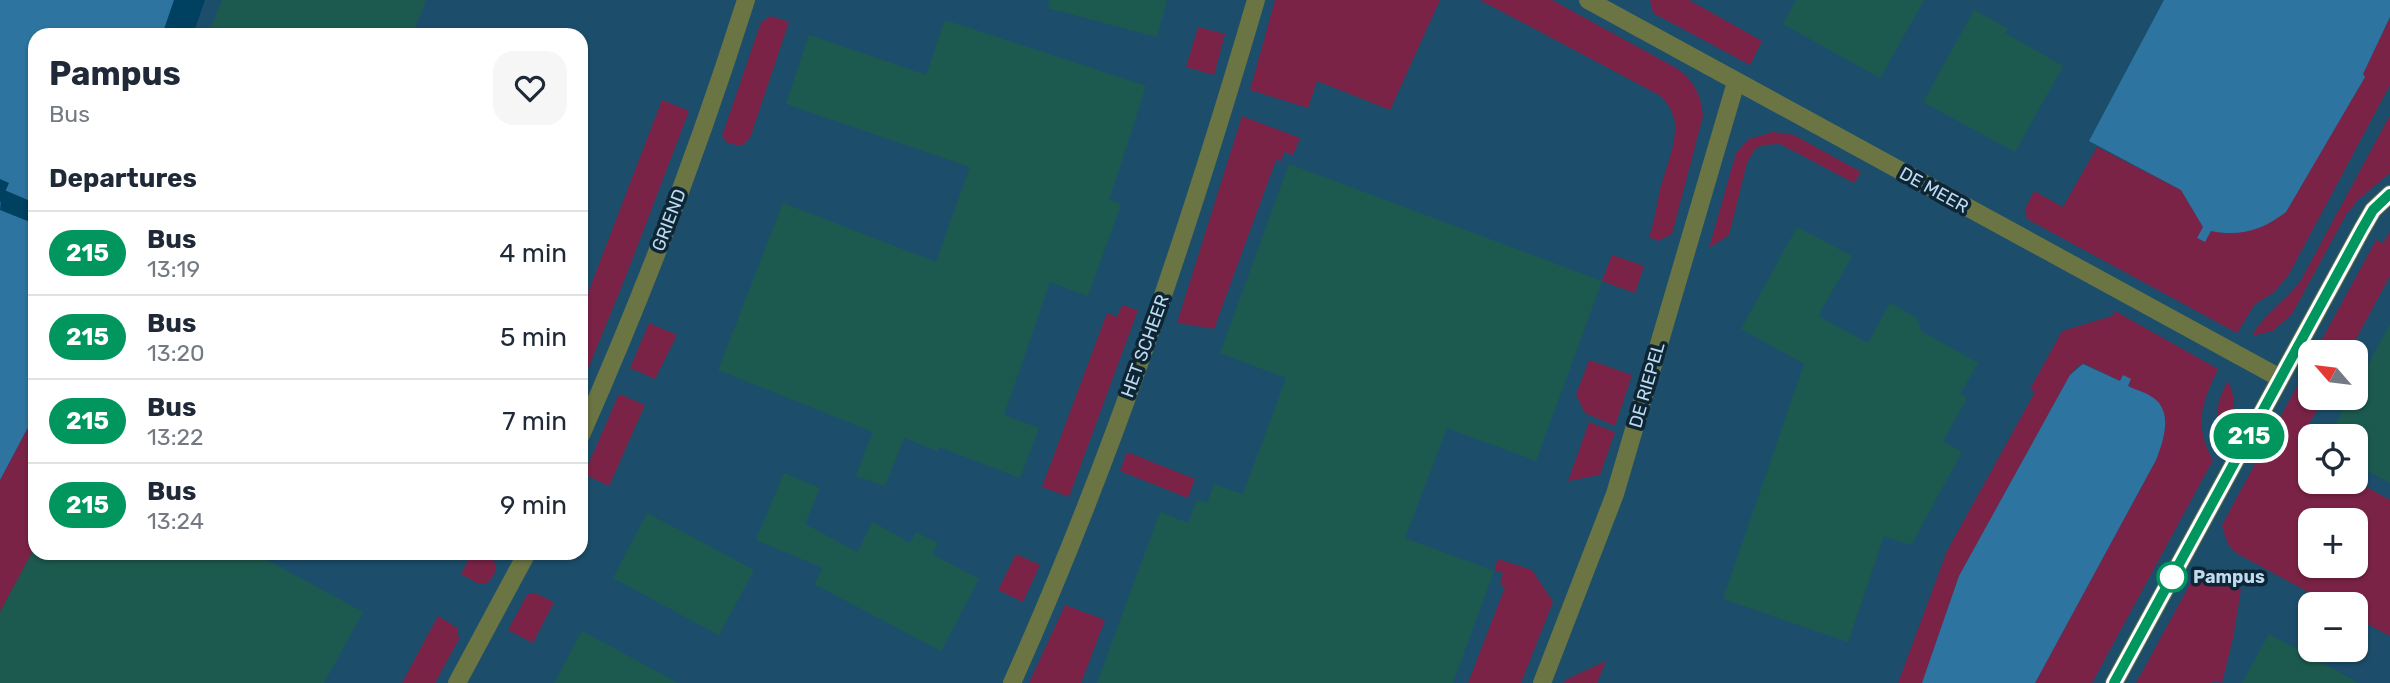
<!DOCTYPE html>
<html lang="en">
<head>
<meta charset="utf-8">
<style>
  body { margin:0; font-family:Rubik,sans-serif; background:#f6f6f7; color:#1f2937; height:100vh; display:flex; flex-direction:column; font-size:26px; white-space:nowrap }
  * { box-sizing:border-box; margin:0 }
  p { font-size:23px; color:#747a83 }
  .icon { flex:none; width:38px; height:38px; fill:none; stroke:currentColor; stroke-width:2; stroke-linecap:round; stroke-linejoin:round }
  .map { position:relative; flex:1; overflow:hidden }
  .panel { position:absolute; left:28px; top:28px; width:560px; height:532px; display:flex; flex-direction:column; background:#fff; border-radius:21px; box-shadow:0 2px 5px #0004 }
  .panel>* { flex:none }
  .badge { padding:0 14px; border-radius:23px; font-size:24px; line-height:46px }
  .needle { width:46px; rotate:298deg }
  .controls { position:absolute; left:2298px; top:340px; display:grid; gap:14px }
  .controls a { display:grid; place-items:center; width:70px; height:70px; border-radius:14px; background:#fff; box-shadow:0 2px 5px #0004; font-size:35px }
  .map>.badge { position:absolute; translate:-50% -50%; box-shadow:0 0 0 4px #fff }
  h2 { padding:0 21px; font-size:26px; line-height:63px }
  .round { display:grid; place-items:center; flex:none; width:74px; height:74px; border-radius:21px; background:#f6f6f7 }
  .summary { display:flex; align-items:center; justify-content:space-between; height:119px; padding:0 21px }
  h1 { font-size:33px; font-weight:700; line-height:52px }
  ul { padding:0; list-style:none }
  li { display:flex; align-items:center; gap:21px; height:84px; padding:0 21px; border-top:2px solid #e0e1e3 }
  li div { flex:1 }
  li b { display:block; font-size:26px }
  li em { font-style:normal }
  li .badge { min-width:77px; font-weight:700; text-align:center }
  .map>svg:first-child { display:block }
  .built { fill:#1c4e6b; fill-rule:evenodd }
  .green { fill:#7b2347; fill-rule:evenodd }
  .water { fill:#2d75a0 }
  .pier { fill:#004162 }
  .building { fill:#1c5a4f }
  .lines { fill:none; stroke-linecap:round; stroke-linejoin:round }
  .minor { stroke:#6a7543; stroke-width:18 }
  .line-casing { stroke:#fff; stroke-width:16 }
  .line { stroke:#00965e; stroke-width:10 }
  .stop-dot { fill:#fff; stroke:#00965e; stroke-width:3.5 }
  .labels { text-anchor:middle; stroke-width:7; stroke-linejoin:round; paint-order:stroke }
  .street-label { font-size:18px; fill:#bedaee; stroke:#0e2535 }
  .stop-label { font-size:18px; font-weight:bold; fill:#bedaee; stroke:#0e2535; text-anchor:start }
</style>
</head>
<body>
<div class="map">
<svg width="2390" height="683" viewBox="0 0 2390 683">
  <rect width="100%" height="100%" fill="#004162"/>
  <path class="built" d="M205 0H2324L2390 36V683H0V444L35 384V553H581V35H193ZM2310 352H2356V397H2310ZM2310 436H2356V481H2310ZM2310 520H2356V565H2310ZM2310 604H2356V649H2310Z"/>
  <g class="green">
    <path d="M1275 0H1440L1390 110 1317 81 1308 108 1250 90Z"/>
    <path d="M1480 0H1552L1678 69C1695 82 1701 95 1703 116L1672 234 1658 241 1649 237C1654 223 1656 209 1659 194 1664 170 1679 142 1674 118 1671 108 1666 101 1659 95Z"/>
    <path d="M1650 0H1689L1762 41 1750 65 1653 13Z"/>
    <path d="M771 16 789 22 750 138 741 146 727 143 722 136 761 22Z"/>
    <path d="M2390 17V85L2288 276 2273 293 2255 304 2237 333 2027 219 2025 209 2034 191 2063 207 2097 147 2181 190 2203 227 2205 242 2211 231C2239 237 2264 229 2286 211L2365 77 2363 74Z"/>
    <path d="M1198 27 1225 34 1214 75 1186 67Z"/>
    <path d="M662 100 689 111 626 276 581 386V311Z"/>
    <path d="M2390 115V173L2358 200 2346 215 2292 314 2273 331 2252 336C2263 315 2285 301 2300 282Z"/>
    <path d="M1242 116 1300 138 1293 155 1284 152 1281 161 1276 160 1214 329 1177 323Z"/>
    <path d="M1773 132 1794 135 1861 172 1854 183 1780 144 1763 145 1755 149 1747 163 1729 235 1709 248 1736 153 1749 139Z"/>
    <path d="M2390 232V276L2349 352H2315L2376 240 2383 243Z"/>
    <path d="M1612 255 1644 266 1635 293 1602 281Z"/>
    <path d="M1122 305 1138 310 1069 497 1042 487 1107 313 1117 317Z"/>
    <path d="M2115 311 2218 369C2202 402 2193 425 2213 460L2092 683H2035L2156 460C2162 445 2171 418 2158 404 2150 397 2137 391 2128 386L2130 379 2123 376 2120 381 2085 364 2078 366 2070 375 1959 576 1922 683H1898L1947 551 2035 392 2030 389 2062 331 2112 316Z"/>
    <path d="M649 323 677 335 655 379 630 368Z"/>
    <path d="M1589 360 1632 375 1615 426 1585 413 1576 395Z"/>
    <path d="M2310 362V397H2324L2296 448 2310 456V481H2356L2390 500V636L2356 618V604H2330L2238 554C2227 547 2225 537 2222 525ZM2310 520H2356V565H2310Z"/>
    <path d="M2228 381C2239 404 2234 420 2223 441 2212 419 2217 401 2228 381Z"/>
    <path d="M619 394 645 405 609 486 584 474Z"/>
    <path d="M35 414V547L0 612V480Z"/>
    <path d="M1589 422 1615 432 1600 475 1568 481Z"/>
    <path d="M1127 452 1195 479 1188 498 1120 471Z"/>
    <path d="M472 553C487 553 495 554 496 571L488 583 479 584 461 574Z"/>
    <path d="M1016 554 1040 565 1023 602 998 590Z"/>
    <path d="M1498 559 1532 570 1553 602 1521 683H1468L1505 587 1500 584 1503 573 1494 570Z"/>
    <path d="M2215 577 2241 590 2233 638 2222 683 2213 681 2212 683H2136L2190 584Z"/>
    <path d="M528 593 537 594 554 602 533 643 508 630Z"/>
    <path d="M1065 605 1105 620 1081 683H1029Z"/>
    <path d="M438 616 457 628 459 639 435 683H402Z"/>
    <path d="M1606 661 1597 683H1564L1565 680Z"/>
  </g>
  <g class="water">
    <path d="M0 0H174L162 35H35V414L0 480V203L9 183 0 179Z"/>
    <path d="M2164 0H2390V17L2363 74 2365 77 2286 212C2263 230 2240 237 2211 231L2205 242 2197 238 2203 227 2181 190 2089 141Z"/>
    <path d="M2083 364 2120 381 2123 375 2131 379 2128 386C2136 390 2148 393 2155 399 2173 414 2163 442 2156 460L2035 683H1922L1959 576 2070 375Z"/>
  </g>
  <path class="pier" d="M2 189 35 203V224L0 210Z"/>
  <g class="building">
    <path d="M222 0H426L412 35H208Z"/>
    <path d="M1049 0H1167L1157 37 1048 8Z"/>
    <path d="M1796 0H1924L1880 78 1783 24Z"/>
    <path d="M1974 10 2008 29 2005 33 2063 66 2015 152 1923 102Z"/>
    <path d="M945 20 1146 86 1109 200 1121 204 1088 296 1050 282 1004 415 1039 428 1020 478 939 447 937 451 904 438 885 486 856 476 873 432 718 370 783 203 936 262 970 167 786 104 809 35 926 75Z"/>
    <path d="M1289 164 1602 281 1536 461 1447 428 1405 538 1494 571 1453 683H1097L1160 512 1188 523 1197 499 1207 503 1214 484 1243 494 1286 378 1220 353Z"/>
    <path d="M1797 227 1852 256 1818 316 1868 343 1890 303 1917 318 1921 331 1978 363 1960 394 1967 398 1943 441 1962 452 1911 545 1884 536 1848 642 1723 599 1804 364 1741 329Z"/>
    <path d="M2390 324V483L2356 464V436H2329L2350 397H2356V387Z"/>
    <path d="M784 473 820 488 805 524 857 552 873 522 910 543 916 532 938 543 932 554 979 579 941 651 814 584 823 568 756 540Z"/>
    <path d="M647 513 754 570 719 635 613 578Z"/>
    <path d="M32 553H254L363 612 324 683H0V612Z"/>
    <path d="M582 631 678 683H554Z"/>
    <path d="M2269 634 2359 683H2242Z"/>
  </g>
  <g class="lines">
    <g class="minor">
      <path d="M1588 0 2280 378"/>
      <path d="M581 435C644 293 699 148 746 0"/>
      <path d="M457 683 527 553"/>
      <path d="M1012 683C1111 462 1188 232 1256 0"/>
      <path d="M1542 683 1615 494 1736 82"/>
      <path d="M2114 683 2362 229 2373 210 2390 194"/>
    </g>
  </g>
  <g class="lines">
    <defs>
      <path id="line" d="M2114 683 2362 229 2373 210 2390 194"/>
    </defs>
    <use href="#line" class="line-casing"/>
    <use href="#line" class="line"/>
  </g>
  <circle class="stop-dot" cx="2172" cy="577" r="14"/>
  <g class="labels">
    <g class="street-label">
      <text transform="translate(1934 190) rotate(29)" y="6">DE MEER</text>
      <text transform="translate(669 220) rotate(-69)" y="6">GRIEND</text>
      <text transform="translate(1145 346) rotate(-70)" y="6">HET SCHEER</text>
      <text transform="translate(1647 385) rotate(-74)" y="6">DE RIEPEL</text>
    </g>
    <g class="stop-label">
      <text x="2193" y="583">Pampus</text>
    </g>
  </g>
</svg>
<div class="controls">
<a><svg class="needle" viewBox="-14 -14 28 28"><path d="M0-13l5 13h-10z" fill="#e53935"/><path d="M0 13l5-13h-10z" fill="#747a83"/></svg></a>
<a><svg class="icon" aria-label="locate" viewBox="0 0 24 24"><circle cx="12" cy="12" r="6"/><path d="M12 2v4M12 18v4M2 12h4M18 12h4"/></svg></a>
<a>+</a>
<a>−</a>
</div>
<b class="badge" style="left:2249px;top:436px;background:#00965e;color:#fff">215</b>
<section class="panel">
<div class="summary"><div><h1>Pampus</h1><p>Bus</p></div><a class="round"><svg class="icon" aria-label="heart" viewBox="0 0 24 24"><path d="M12 20l-8-8c-3-5 5-10 8-4 3-6 11-1 8 4z"/></svg></a></div>
<h2>Departures</h2>
<ul>
<li><span class="badge" style="background:#00965e;color:#fff">215</span><div><b>Bus</b><p>13:19</p></div><em>4 min</em></li>
<li><span class="badge" style="background:#00965e;color:#fff">215</span><div><b>Bus</b><p>13:20</p></div><em>5 min</em></li>
<li><span class="badge" style="background:#00965e;color:#fff">215</span><div><b>Bus</b><p>13:22</p></div><em>7 min</em></li>
<li><span class="badge" style="background:#00965e;color:#fff">215</span><div><b>Bus</b><p>13:24</p></div><em>9 min</em></li>
</ul>
</section>
</div>
</body>
</html>
